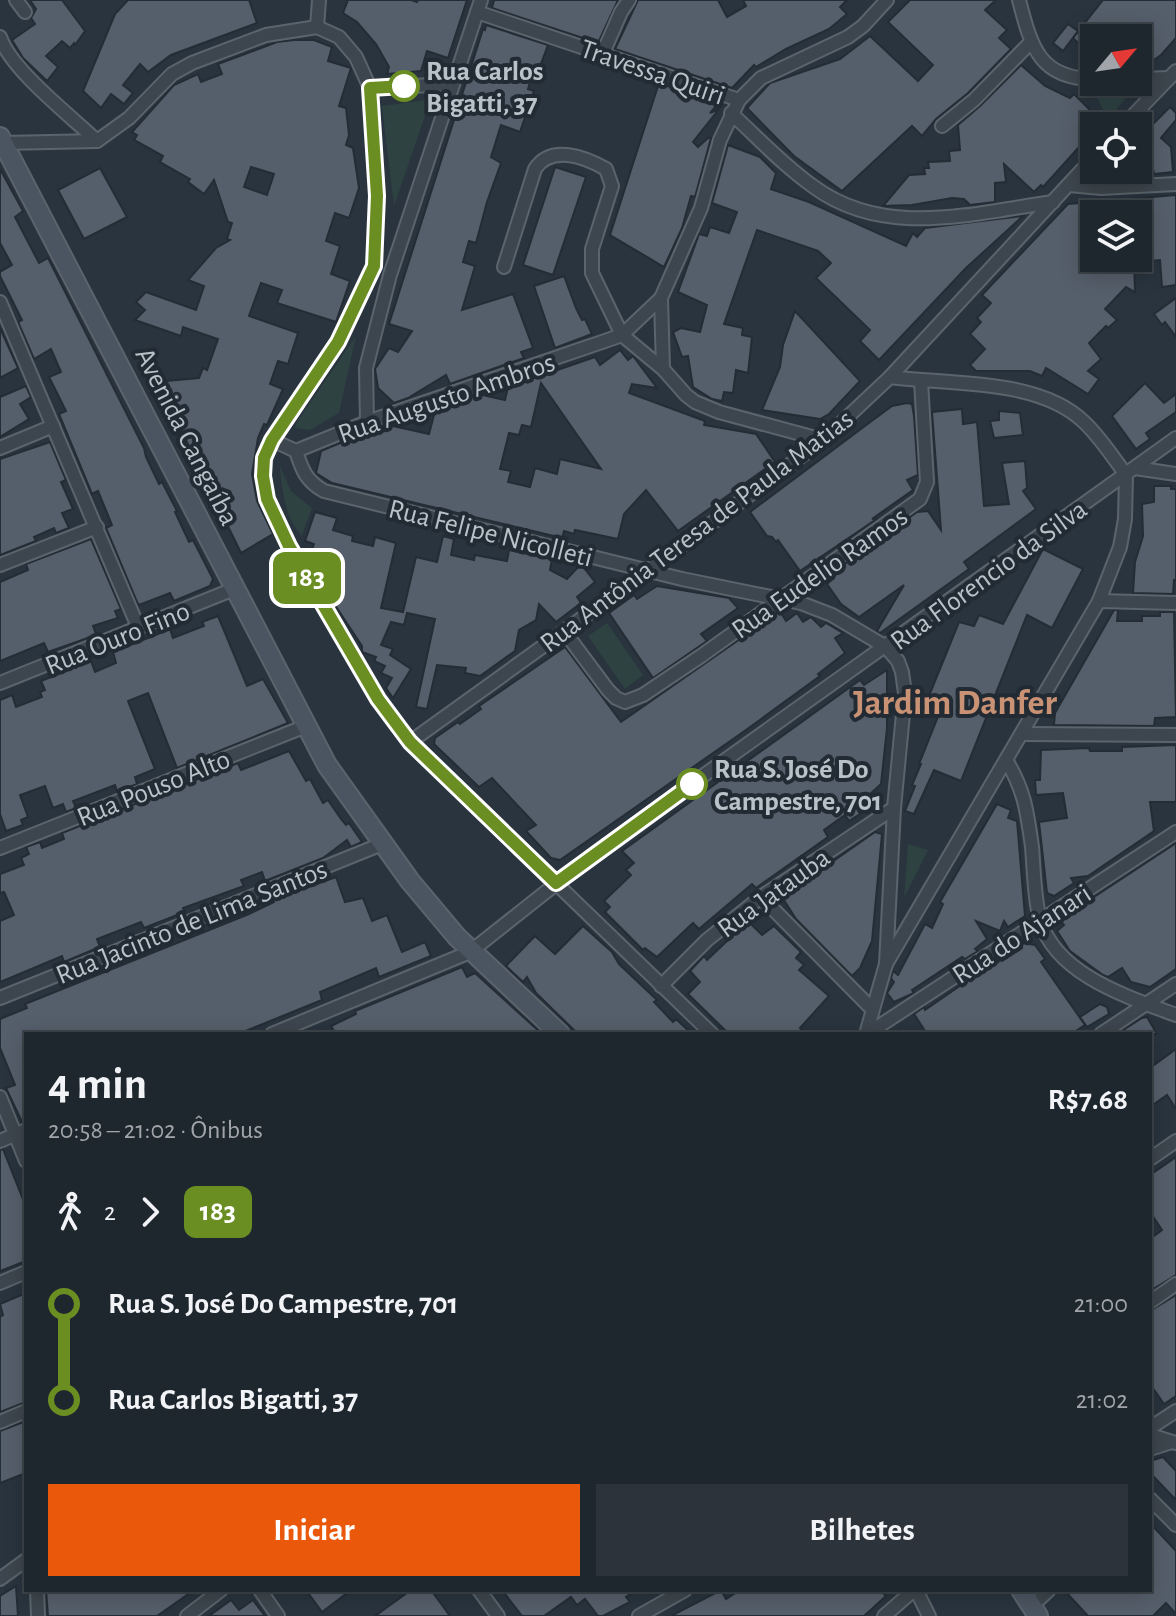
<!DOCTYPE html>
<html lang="pt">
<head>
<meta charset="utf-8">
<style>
  body { margin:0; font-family:"Alegreya Sans",sans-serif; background:#2c333a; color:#f1f3f6; height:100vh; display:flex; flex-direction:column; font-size:30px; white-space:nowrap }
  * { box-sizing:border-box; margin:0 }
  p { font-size:26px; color:#a1a5aa }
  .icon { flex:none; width:44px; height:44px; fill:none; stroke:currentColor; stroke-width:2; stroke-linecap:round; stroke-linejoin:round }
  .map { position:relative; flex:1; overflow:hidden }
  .drawer { position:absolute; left:24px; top:1032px; width:1128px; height:560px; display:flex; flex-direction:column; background:#1f272e; border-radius:0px; box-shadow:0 4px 20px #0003,0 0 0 2px #3c444a }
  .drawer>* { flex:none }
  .badge { padding:0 16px; border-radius:12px; font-size:28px; line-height:52px }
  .needle { width:52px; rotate:61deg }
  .buttons { position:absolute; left:1080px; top:24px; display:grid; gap:16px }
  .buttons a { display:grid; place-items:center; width:72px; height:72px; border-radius:0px; background:#1f272e; box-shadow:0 4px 20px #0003,0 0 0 2px #3c444a; font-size:40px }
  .map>.badge { position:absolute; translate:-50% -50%; box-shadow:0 0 0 4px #fff }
  .legs { display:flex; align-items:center; gap:12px; height:88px; padding:0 24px; font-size:26px }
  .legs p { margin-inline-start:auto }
  .head { display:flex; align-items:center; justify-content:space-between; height:136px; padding:0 24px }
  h1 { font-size:44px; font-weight:600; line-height:60px }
  .primary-button { display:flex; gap:16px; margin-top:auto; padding:16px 24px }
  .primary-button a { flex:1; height:92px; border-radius:0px; background:#ea580c; color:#fff; font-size:32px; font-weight:600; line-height:92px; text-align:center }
  .primary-button a+a { background:#2c333a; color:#f1f3f6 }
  ul { padding:0 24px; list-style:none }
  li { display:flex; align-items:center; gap:28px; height:96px; font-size:30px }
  li i { display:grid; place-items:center; width:12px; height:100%; margin:0 10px; background:currentColor }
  li i::after { content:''; width:20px; height:20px; margin:-10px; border:6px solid; border-radius:50%; background:#1f272e }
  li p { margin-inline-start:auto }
  li:first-child i { background:linear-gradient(#0000 50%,currentColor 0) }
  li:last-child i { background:linear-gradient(currentColor 50%,#0000 0) }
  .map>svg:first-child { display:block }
  .green { fill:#2e4241 }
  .building { fill:#555f6b; stroke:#242d35; stroke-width:2; fill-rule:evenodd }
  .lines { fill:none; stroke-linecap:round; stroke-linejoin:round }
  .street-casing { stroke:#5b646c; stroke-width:16 }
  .secondary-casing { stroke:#5b646c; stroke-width:22 }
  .street { stroke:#3d464e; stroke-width:12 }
  .secondary { stroke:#4b5561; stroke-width:18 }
  .line-1-casing { stroke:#fff; stroke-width:18 }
  .line-1 { stroke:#6b8e23; stroke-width:12 }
  .stop-1-dot { fill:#fff; stroke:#6b8e23; stroke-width:4 }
  .labels { text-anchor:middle; stroke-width:8; stroke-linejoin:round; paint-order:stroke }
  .stop-label { font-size:28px; font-weight:bold; fill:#b9c1c9; stroke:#222b33; text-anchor:start }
  .street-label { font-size:28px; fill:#b9c1c9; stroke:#222b33 }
  .district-label { font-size:36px; font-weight:bold; fill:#c99274; stroke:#222b33 }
</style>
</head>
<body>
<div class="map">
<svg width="1176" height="1616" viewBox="0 0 1176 1616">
  <rect width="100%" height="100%" fill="#29343e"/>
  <g class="green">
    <path d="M1127 97 1108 119 1097 98Z"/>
    <path d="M426 100 428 105 426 113 394 206 382 106Z"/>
    <path d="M356 336 339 413 310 430 295 428 297 422Z"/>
    <path d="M280 466 291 491 312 508 302 535C286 522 281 487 280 466Z"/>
    <path d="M607 623 643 675 625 689 588 636Z"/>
    <path d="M908 844 928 850 904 898Z"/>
  </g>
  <g class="building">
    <path d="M30 0H62L85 31 75 45 74 43 70 48 62 41 46 56 58 67 47 81 23 58 12 40 35 24 31 18 36 9Z"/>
    <path d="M128 0H249L257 23 171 55 148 72 140 64 123 85 133 93 124 104 111 94 101 108 83 91 115 14Z"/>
    <path d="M348 0H411L417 2 418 0H467L448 58 427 51 421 71 387 74 389 67 376 44 357 22 343 13Z"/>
    <path d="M494 0H618L598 43 492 8Z"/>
    <path d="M638 0H718L727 17 746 6 743 0H847L840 7 847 14 829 29 786 49 756 67 754 65 732 88 615 49Z"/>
    <path d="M910 0H996L985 10 1007 30 999 38 1011 49 968 93 936 119 922 136 912 126 842 191 794 156 747 108 770 83 840 59 870 36 918 81 933 65 888 22Z"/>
    <path d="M1103 0H1176V38L1161 55 1148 64 1138 65V38H1094V59L1073 38Z"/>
    <path d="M1068 24 1078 31 1063 51 1053 43Z"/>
    <path d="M486 25 548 45 539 69 534 68 528 89 534 91 520 132 501 125 491 157 501 163 487 202 476 243 469 241 463 262 475 266 462 310 513 294 533 348 521 352 524 358 450 384 446 375 408 398 394 403 378 388 375 369 389 348 398 352 412 331 389 324 483 29 485 30Z"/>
    <path d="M294 40H314L332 47 328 61 351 68 339 106 346 108 349 135 346 145 353 148 359 188 349 218 335 213 326 241 340 246 331 274 350 281 336 322 277 303 282 290 261 283 249 316 298 333 288 364 278 361 270 384 283 389 267 425 264 424 258 438 252 474 257 501 273 534 241 553 168 403 154 398 151 394 155 382 199 378 203 368 207 370 218 339 183 327 181 336 135 320 145 310 136 302 146 292 196 310 204 286 188 280 216 248 230 240 227 239 232 223 228 222 214 180 204 194 188 182 190 179 160 162 163 156 134 140 137 135 132 132 174 85 198 74 201 82 222 74 218 64 277 42ZM251 167 274 174 267 195 244 187Z"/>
    <path d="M1021 65 1045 86 1070 98 1074 94 1102 122 1094 126V144L1088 137 1043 187 1041 185 1034 192 1004 164 1006 182 995 183V202L970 205 964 199 952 198 912 205 883 206 909 175 925 174 924 168H929L928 162 950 161 949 151 960 150 958 125 980 106Z"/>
    <path d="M659 83 719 103 710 113 719 109 693 142 698 147 708 138H711L695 197 691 196 682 228 664 267 610 235Z"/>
    <path d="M1170 107 1176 113V120L1161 138 1171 147 1173 172 1154 174 1151 160 1138 174V133L1149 122 1152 125Z"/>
    <path d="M728 145 760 157 776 173 771 189 809 202 906 246 913 233 917 237 925 228 1023 216 966 268 879 360 860 341 870 330 816 278 831 263 818 251 757 230 724 324 743 328 742 335 752 337 748 373 736 370 733 393 724 392 722 401 712 399 693 387 688 356 682 357 673 332 681 328 700 332 707 305 678 292 699 234 707 236 710 227 729 233 737 212 712 203Z"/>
    <path d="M555 167 586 177 553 275 523 265Z"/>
    <path d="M100 168 127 217 84 239 58 190Z"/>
    <path d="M0 169 23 211 15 217 39 263 48 258 144 448 146 457 159 484 162 482 177 511 175 512 189 542 193 540 213 579 210 586 174 601 170 593 139 605 137 602 106 528 112 525 98 491 92 494 59 414 66 411 49 377 61 372 51 349 34 359 18 322 22 320 0 276V272L12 265 0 243Z"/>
    <path d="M1176 195V285L1162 287 1160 260 1138 262V214H1094V258H1134L1135 292 1126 287 1105 309 1117 320 1108 328 1106 326 1089 343 1101 359 1088 371 1099 379 1088 394 1046 368 1042 376 1030 371H976L970 365 985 349 970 334 981 322 977 318 991 303 982 295 1068 204Z"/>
    <path d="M564 276 576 308 582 320 585 319 592 334 555 348 534 286Z"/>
    <path d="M1176 298V337L1165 322 1162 325 1154 314Z"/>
    <path d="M795 311 860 381 829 414 820 419 762 410 780 367 783 345Z"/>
    <path d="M0 328 18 368 0 378Z"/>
    <path d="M620 350 628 360 633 356 657 388 632 384 629 393 705 421 704 425 756 434 775 462 678 531 646 490 624 514 618 539 575 530 574 534 564 531 562 538 332 483 316 473 321 451 352 438 393 426 429 434 435 411 456 401 478 394 505 400 508 387 595 357 600 365ZM541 383 573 429 601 469 560 459 557 474 535 468 530 487 508 482 511 471 500 469 509 433 519 435 522 425 531 427Z"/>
    <path d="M1145 383 1164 403 1176 394V412L1146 433 1150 439 1136 449 1112 416Z"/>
    <path d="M26 386 31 397 20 404 29 419 0 437V397Z"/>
    <path d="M907 403 912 404 914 416 918 475 907 480 913 490 872 519 878 518 800 571 778 540 776 542 772 537 767 536 750 512 873 420 892 406Z"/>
    <path d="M962 409 963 424 977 422 984 506 1009 504 1002 463 1025 461 1027 488 1023 491 1036 509 964 562 969 569 880 633 877 631 904 585 859 617 841 604 827 584 834 578 831 574 917 512 928 511 941 530 932 412Z"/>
    <path d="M999 411 1020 413 1023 435 994 438 990 421 999 420Z"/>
    <path d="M50 442 66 480 61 482 73 509 62 513 69 528 56 533 54 528 34 537 36 541 0 555V459Z"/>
    <path d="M1154 486H1171V489H1176V580H1174L1173 594 1133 593 1135 562 1143 536 1142 504 1154 502Z"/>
    <path d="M315 512 337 518 333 530 353 536 352 541 373 546 375 537 396 543 381 608 403 612 416 557 437 562 443 536 454 539 451 555 474 560 475 555 507 561 509 550 552 559 550 570 567 579 581 564 595 582 577 597 581 603 556 622 539 604 536 620 519 630 515 651 480 676 465 673 466 668 437 665 427 709 416 707 435 619 407 613 404 625 391 622 381 645 393 649 390 655 411 669 393 698 386 688 392 678 381 673 385 666 374 661 376 657 362 652V646L331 599 341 581 311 566 318 550 312 548 314 544 305 541Z"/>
    <path d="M91 539 121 609 115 611 118 618 93 626 96 634 85 639 48 652 44 643 0 661V582L28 570 26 564Z"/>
    <path d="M1043 549 1083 569 1052 628 1027 615 961 781 934 770 914 814 905 811 915 786 912 785 921 764H919L939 714 924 708 959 622 974 626 979 615 1003 624Z"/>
    <path d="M657 586 729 598 738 608 701 634 707 641 653 678 609 613 634 595 637 599Z"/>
    <path d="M1114 610H1118L1117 621H1142V616H1160V612H1174L1176 717 1155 718 1154 726 1054 725 1055 713Z"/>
    <path d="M780 611 786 621 797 613 803 622 811 617 821 627 826 623 843 633 835 638 845 653 818 674 820 676 746 730 560 860 551 858 526 831 536 825 492 778 479 787 434 744 435 738 458 722 460 724 481 709 479 706 565 647 621 722Z"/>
    <path d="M218 616 247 686 263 679 288 723 177 768 148 693 128 701 155 769 135 777 137 784 117 792 115 785 73 801 76 808 66 812 63 804 53 808 45 786 20 795 28 817 21 820 23 825 6 831 0 814V700L12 695 16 707 42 697 40 692 45 690 41 681 91 661 95 672 116 663 113 652 170 629 173 638 204 626 202 622Z"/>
    <path d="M887 670V728L881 784 856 807 860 814 849 821 845 815 824 830 828 837 756 888 752 884 699 929 693 923 657 957 645 948 643 950 605 912 610 907 604 901 631 875 626 870 634 863 622 851 860 680 864 685Z"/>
    <path d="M1176 745V802H1150L1154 831 1088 876 1071 878 1074 883 1054 896 1047 893 1039 822 1067 818 1063 793 1036 795 1035 780H1040L1041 750 1089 748 1090 751H1122V747Z"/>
    <path d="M289 751 306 781 310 779 323 803 328 800 341 819 346 825 349 823 362 842 351 847 347 840 323 858 265 881 262 872 241 880 244 886 183 908 185 912 144 928 141 922 97 939 100 947 64 962 62 956 0 982V921L14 915 4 892 0 893V874L24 865 21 858 29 854 26 847 40 842 42 848 64 839 62 833 238 763 241 770Z"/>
    <path d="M997 804 1011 810 1008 818 1017 821 1025 916 1008 927 1004 921 1000 931 976 921 987 939 975 949 978 951 965 959 962 957 912 990 914 993 894 1002 887 993 894 982 891 978 893 971 898 975 925 924 932 928 943 904 940 902Z"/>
    <path d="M875 832 882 834 872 941 860 968 852 976 796 919 782 897Z"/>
    <path d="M1176 843V969L1150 987 1131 982 1122 968 1108 977 1103 975 1070 951 1057 931 1064 925 1059 920Z"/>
    <path d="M336 877 345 902 363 898 372 921 387 915 402 952 425 942 431 956 379 977 376 968 320 992 322 1000 238 1034H26V1121L22 1122 6 1088 15 1085 0 1048V1019L27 1008 25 1004 249 914 274 902 273 900Z"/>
    <path d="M748 921 762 935 774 926 801 952 796 958 804 965 799 970 829 996 800 1028 806 1034H729L688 994 700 982 690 971 704 956 707 960Z"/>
    <path d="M583 926 612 952 619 964 657 1000 654 1002 673 1022 676 1019 692 1034H578L536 993 527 977 523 982 506 966 535 936 555 954Z"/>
    <path d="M1022 943 1035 945 1045 959 1041 962 1085 1025 1071 1034H927L914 1014 924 1007 925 1010 983 970 981 974 1001 960 1002 961 1022 948 1020 945Z"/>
    <path d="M462 967 467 977 475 973 542 1034H336L331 1026 356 1014 355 1011Z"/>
    <path d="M1100 1004 1107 1007 1109 1014 1087 1027 1080 1017Z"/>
    <path d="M1147 1017 1157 1034H1117L1142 1018Z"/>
    <path d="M1176 1049V1109L1167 1095 1150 1107V1068Z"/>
    <path d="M3 1149 26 1207V1261L0 1271V1150Z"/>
    <path d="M1176 1157V1275L1150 1291V1239L1162 1230 1150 1212V1175Z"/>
    <path d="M26 1293V1402L0 1412V1317L3 1315 0 1304Z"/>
    <path d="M1176 1295V1396L1164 1404 1150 1384V1311Z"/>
    <path d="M26 1421V1473L0 1483V1431Z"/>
    <path d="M1163 1457 1176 1471V1500L1150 1473V1461Z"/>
    <path d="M1150 1523 1176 1551V1614L1166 1603 1153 1616H1088L1064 1590H1150Z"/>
    <path d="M16 1586 18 1616H0V1596Z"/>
    <path d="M46 1590H194L157 1616H48Z"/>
    <path d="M306 1590H351L322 1612Z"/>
    <path d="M411 1590H431L450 1616H375Z"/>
    <path d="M502 1590H636L626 1597 630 1602 603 1616H598L585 1599 577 1605 571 1597 544 1616H522Z"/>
    <path d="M721 1590 726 1599 740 1590H880L886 1596 864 1616H671Z"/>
    <path d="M231 1600 239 1610 253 1600 265 1616H209Z"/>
  </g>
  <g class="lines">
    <defs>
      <g id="street">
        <path d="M16 0 25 12"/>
        <path d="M1019 0C1031 46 1039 79 1094 79"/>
        <path d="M477 12 739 100"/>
        <path d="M317 27 319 0"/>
        <path d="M0 37C11 70 71 116 97 141"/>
        <path d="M603 53 621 12 629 0"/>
        <path d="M1138 79 1169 78"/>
        <path d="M370 88 453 84"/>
        <path d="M731 113C758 138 784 166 814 187 885 239 973 213 1053 202"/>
        <path d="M942 126 974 100 1031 42"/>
        <path d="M1123 126 1176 71"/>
        <path d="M3 143 97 141 129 118 172 74 192 63 266 35 317 27 339 37 356 57 370 88 377 196 374 266 338 342 272 440 264 458 263 476 267 499 289 546 378 699 410 742 712 1034"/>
        <path d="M1069 185 1101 188 1176 184"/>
        <path d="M504 267 535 169C551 144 585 157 606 169L612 186 592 249V273L622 335 663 369"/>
        <path d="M0 302 139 629"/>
        <path d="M367 422 366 368 390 275 481 0"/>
        <path d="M272 440 296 451 367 422 602 342 622 335 661 298"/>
        <path d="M823 440 719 412 695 402 686 395 663 369 661 298 701 208 720 140 739 100 761 78 848 37 863 26 887 0"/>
        <path d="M0 448 53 426"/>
        <path d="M296 451C302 470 306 481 324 491L682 579 801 603 832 615 886 647 898 661 902 672 905 693 894 808 886 964"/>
        <path d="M1135 468 1176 474"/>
        <path d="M0 565 97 527"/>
        <path d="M1099 601 1176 603"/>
        <path d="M564 631 608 690 616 698 625 702 643 695 701 656 920 499 927 482 921 381"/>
        <path d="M0 683 234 589"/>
        <path d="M1023 734 1176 735"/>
        <path d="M410 742 649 570 823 440 890 377 1094 157"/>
        <path d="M1006 760C1025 791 1027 812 1032 847 1034 870 1034 897 1040 920 1056 975 1128 997 1176 1015"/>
        <path d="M0 848 306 726"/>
        <path d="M761 897 872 1009"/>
        <path d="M661 986 707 940 761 897 894 808"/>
        <path d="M0 998 382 844"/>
        <path d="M272 1034 470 952 595 853 1176 438"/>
        <path d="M866 1034 886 964 1099 601 1120 547 1125 519 1126 475C1113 457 1100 437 1084 422 1039 378 950 385 890 377"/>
        <path d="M867 1034 1176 832"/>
        <path d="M1101 1034 1176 984"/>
        <path d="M0 1097 26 1161"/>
        <path d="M0 1141 26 1130"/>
        <path d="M1150 1159 1176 1141"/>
        <path d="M0 1283 26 1272"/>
        <path d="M1150 1302 1176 1284"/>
        <path d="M0 1422 26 1411"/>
        <path d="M1150 1428 1176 1411"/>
        <path d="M1150 1435 1176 1443"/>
        <path d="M1150 1449 1172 1442"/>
        <path d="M1150 1499 1176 1525"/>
        <path d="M0 1579 26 1560"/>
        <path d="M37 1590 38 1616"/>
        <path d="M260 1590 278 1616"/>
        <path d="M479 1590 498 1616"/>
        <path d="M916 1590 929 1616"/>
        <path d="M1032 1606 1049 1590"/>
        <path d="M187 1616 221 1590"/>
        <path d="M639 1616 685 1590"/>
        <path d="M884 1616 914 1590"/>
      </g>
      <g id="secondary">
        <path d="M0 137 327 765 410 881 457 937 560 1034"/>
        <path d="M1021 1590 1038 1616"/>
      </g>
    </defs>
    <use href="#street" class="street-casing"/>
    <use href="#secondary" class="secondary-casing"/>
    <use href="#street" class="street"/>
    <use href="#secondary" class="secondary"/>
  </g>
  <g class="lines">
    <defs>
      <path id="line-1" d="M404 86 370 88 377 196 374 266 338 342 272 440 264 458 263 476 267 499 289 546 378 699 410 742 556 883 692 784"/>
    </defs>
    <use href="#line-1" class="line-1-casing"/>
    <use href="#line-1" class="line-1"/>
  </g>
  <g class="stop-1-dot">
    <circle cx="404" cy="86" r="14"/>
    <circle cx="692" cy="784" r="14"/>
  </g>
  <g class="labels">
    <g class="stop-label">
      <text x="426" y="80">Rua Carlos<tspan x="426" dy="32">Bigatti, 37</tspan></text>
      <text x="714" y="778">Rua S. José Do<tspan x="714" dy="32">Campestre, 701</tspan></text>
    </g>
    <g class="street-label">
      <text transform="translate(653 71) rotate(19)" y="10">Travessa Quiri</text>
      <text transform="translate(446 397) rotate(-19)" y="10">Rua Augusto Ambros</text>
      <text transform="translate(188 436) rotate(63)" y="10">Avenida Cangaíba</text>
      <text transform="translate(696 530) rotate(-37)" y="10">Rua Antônia Teresa de Paula Matias</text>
      <text transform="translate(491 532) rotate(14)" y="10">Rua Felipe Nicolleti</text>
      <text transform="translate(819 572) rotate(-35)" y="10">Rua Eudelio Ramos</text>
      <text transform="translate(988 574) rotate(-36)" y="10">Rua Florencio da Silva</text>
      <text transform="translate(117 637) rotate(-22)" y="10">Rua Ouro Fino</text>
      <text transform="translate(153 787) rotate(-22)" y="10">Rua Pouso Alto</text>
      <text transform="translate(773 892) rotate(-36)" y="10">Rua Jatauba</text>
      <text transform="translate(191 921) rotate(-22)" y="10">Rua Jacinto de Lima Santos</text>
      <text transform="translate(1021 933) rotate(-33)" y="10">Rua do Ajanari</text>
    </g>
    <g class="district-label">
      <text x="955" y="714">Jardim Danfer</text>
    </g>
  </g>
</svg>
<div class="buttons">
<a><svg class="needle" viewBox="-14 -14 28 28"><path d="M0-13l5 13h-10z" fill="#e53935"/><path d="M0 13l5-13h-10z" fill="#a1a5aa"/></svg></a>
<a><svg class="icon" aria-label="locate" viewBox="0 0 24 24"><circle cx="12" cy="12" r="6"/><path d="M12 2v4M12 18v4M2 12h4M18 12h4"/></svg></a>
<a><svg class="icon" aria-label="layers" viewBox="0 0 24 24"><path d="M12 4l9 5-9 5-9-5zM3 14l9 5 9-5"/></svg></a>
</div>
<b class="badge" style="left:307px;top:578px;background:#6b8e23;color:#fff">183</b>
<section class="drawer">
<div class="head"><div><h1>4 min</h1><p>20:58 – 21:02 · Ônibus</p></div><b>R$7.68</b></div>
<div class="legs"><svg class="icon" aria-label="walk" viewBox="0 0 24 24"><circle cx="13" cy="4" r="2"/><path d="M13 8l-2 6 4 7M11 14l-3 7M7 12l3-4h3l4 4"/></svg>2<svg class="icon" aria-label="forward" viewBox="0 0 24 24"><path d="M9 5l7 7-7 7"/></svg><b class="badge" style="background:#6b8e23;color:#fff">183</b></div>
<ul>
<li><i style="color:#6b8e23"></i><b>Rua S. José Do Campestre, 701</b><p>21:00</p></li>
<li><i style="color:#6b8e23"></i><b>Rua Carlos Bigatti, 37</b><p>21:02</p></li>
</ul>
<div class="primary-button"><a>Iniciar</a><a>Bilhetes</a></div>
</section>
</div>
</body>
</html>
